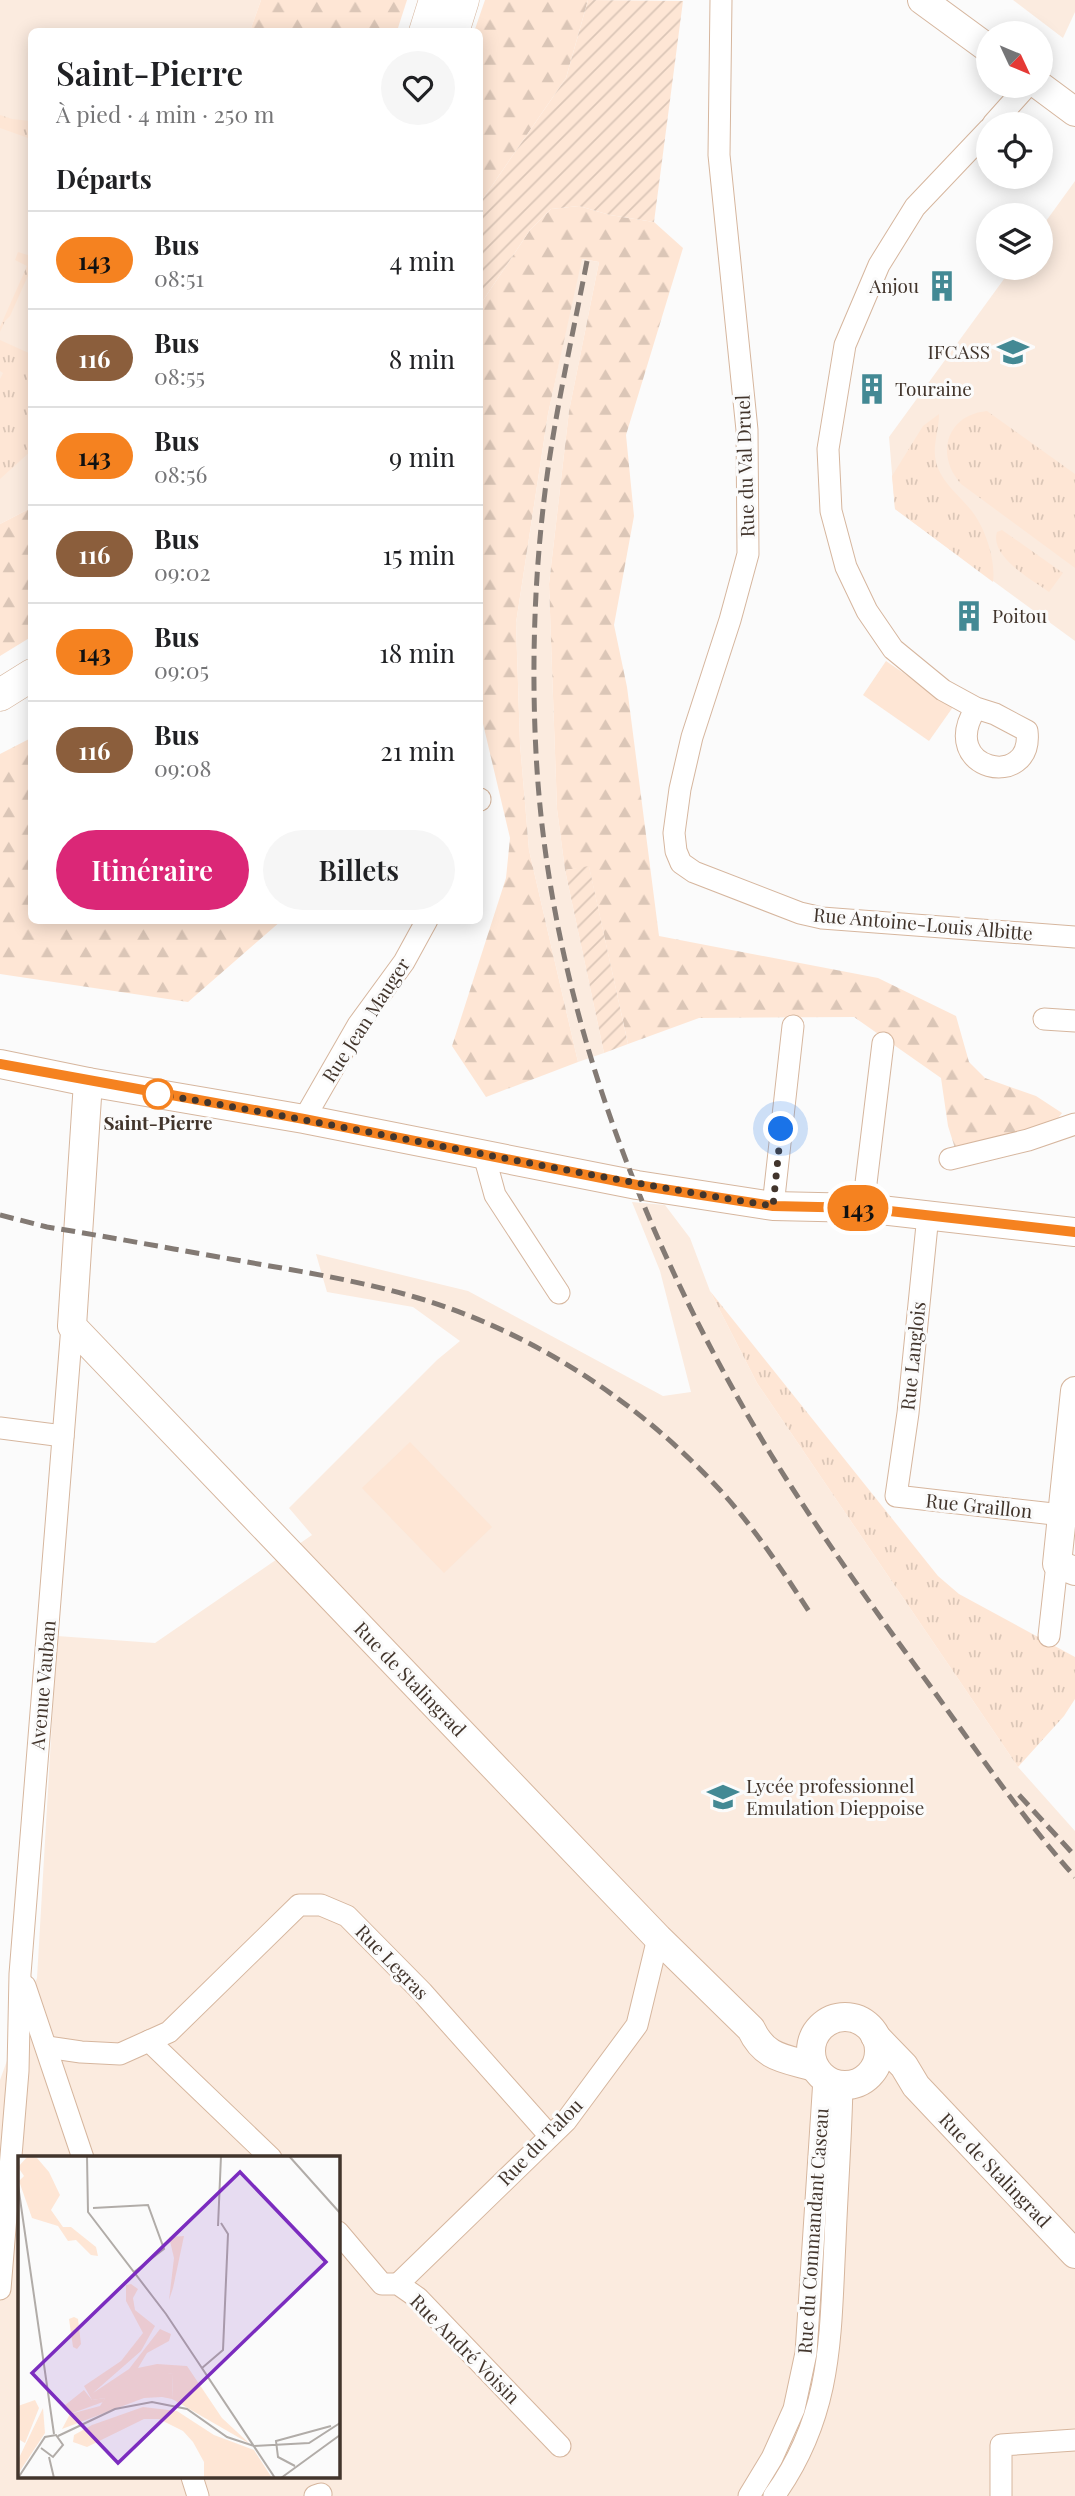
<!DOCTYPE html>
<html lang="fr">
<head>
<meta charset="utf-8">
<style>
  body { margin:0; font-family:"Playfair Display",serif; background:#f6f6f6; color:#202124; height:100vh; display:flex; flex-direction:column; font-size:26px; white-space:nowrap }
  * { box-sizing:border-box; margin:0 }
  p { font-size:23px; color:#757577 }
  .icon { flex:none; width:38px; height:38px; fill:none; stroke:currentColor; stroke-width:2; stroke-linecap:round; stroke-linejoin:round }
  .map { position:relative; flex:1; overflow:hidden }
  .drawer { position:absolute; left:28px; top:28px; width:455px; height:896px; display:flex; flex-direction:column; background:#fff; border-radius:10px; box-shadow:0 4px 18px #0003 }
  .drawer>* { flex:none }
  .badge { padding:0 14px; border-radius:23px; font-size:24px; line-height:46px }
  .needle { width:46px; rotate:134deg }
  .controls { position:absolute; left:976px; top:21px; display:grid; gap:14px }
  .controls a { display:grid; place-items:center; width:77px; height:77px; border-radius:50%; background:#fff; box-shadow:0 4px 18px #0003; font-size:35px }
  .you { position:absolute; width:35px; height:35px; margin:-18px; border:5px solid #fff; border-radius:50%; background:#1a73e8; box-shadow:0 0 0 10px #1a73e833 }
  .map>.badge { position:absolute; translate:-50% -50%; box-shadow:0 0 0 4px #fff }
  h2 { padding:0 28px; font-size:26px; line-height:63px }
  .round { display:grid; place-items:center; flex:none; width:74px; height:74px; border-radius:37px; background:#f6f6f6 }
  .head { display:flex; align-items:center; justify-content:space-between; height:119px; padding:0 28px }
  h1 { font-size:33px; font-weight:600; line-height:52px }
  .button { display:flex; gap:14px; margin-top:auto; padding:14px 28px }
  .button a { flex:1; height:80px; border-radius:42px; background:#db2777; color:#fff; font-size:28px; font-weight:600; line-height:80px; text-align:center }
  .button a+a { background:#f6f6f6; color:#202124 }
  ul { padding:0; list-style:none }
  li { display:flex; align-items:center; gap:21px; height:98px; padding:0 28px; border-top:2px solid #e0e0e0 }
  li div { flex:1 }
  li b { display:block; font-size:26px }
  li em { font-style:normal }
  li .badge { min-width:77px; font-weight:700; text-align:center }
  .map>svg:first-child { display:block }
  .built { fill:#fbebdf; fill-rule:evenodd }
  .grass { fill:url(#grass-tufts) }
  .forest { fill:url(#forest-firs) }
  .garden { fill:url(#garden-furrows) }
  .pitch { fill:#fee6d5 }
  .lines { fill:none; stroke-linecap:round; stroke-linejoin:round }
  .street-casing { stroke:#d6b69e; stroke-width:23 }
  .secondary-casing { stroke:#d6b69e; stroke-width:30 }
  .primary-casing { stroke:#d6b69e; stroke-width:33 }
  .street { stroke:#fff; stroke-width:21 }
  .secondary { stroke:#fff; stroke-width:28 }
  .primary { stroke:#fff; stroke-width:32 }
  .rail { stroke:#837a74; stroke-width:5; stroke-dasharray:14 7; stroke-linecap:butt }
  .line-casing { stroke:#fff; stroke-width:16 }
  .line { stroke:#f58220; stroke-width:10 }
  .walk { stroke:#42352c; stroke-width:7; stroke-dasharray:0 12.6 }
  .stop-dot { fill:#fff; stroke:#f58220; stroke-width:3.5 }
  .labels { text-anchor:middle; stroke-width:6; stroke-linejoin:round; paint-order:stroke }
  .poi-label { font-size:19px; fill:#42352c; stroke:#fbfbfb; text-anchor:start }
  .street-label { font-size:19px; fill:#42352c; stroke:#fbfbfb }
  .stop-label { font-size:19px; font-weight:bold; fill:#42352c; stroke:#fbfbfb }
  .inset-road { fill:none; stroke:#b1aca8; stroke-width:2 }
  .view { fill:#7b2cbf; fill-opacity:0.15; stroke:#7b2cbf; stroke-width:3.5 }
  .inset-edge { fill:none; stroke:#42352c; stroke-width:3.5 }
</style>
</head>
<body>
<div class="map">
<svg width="1075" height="2496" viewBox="0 0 1075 2496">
  <defs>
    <pattern id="grass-tufts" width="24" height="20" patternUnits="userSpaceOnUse" patternTransform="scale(1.75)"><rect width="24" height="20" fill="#fee6d5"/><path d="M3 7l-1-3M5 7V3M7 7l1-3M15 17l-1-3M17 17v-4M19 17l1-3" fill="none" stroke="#dbc6b7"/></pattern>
    <pattern id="forest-firs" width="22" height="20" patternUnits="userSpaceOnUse" patternTransform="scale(1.75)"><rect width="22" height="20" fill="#fee6d5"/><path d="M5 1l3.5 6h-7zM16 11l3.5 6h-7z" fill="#dbc6b7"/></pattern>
    <pattern id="garden-furrows" width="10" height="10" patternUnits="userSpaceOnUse" patternTransform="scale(1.75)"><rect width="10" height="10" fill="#fee6d5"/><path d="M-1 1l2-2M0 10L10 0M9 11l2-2" fill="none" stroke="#dbc6b7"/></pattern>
  </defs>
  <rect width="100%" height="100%" fill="#fbfbfb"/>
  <g class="built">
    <path d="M0 0H261L250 31 32 32 31 505 27 510 0 524Z"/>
    <path d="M1013 0H1075V12L1063 38Z"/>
    <path d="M1075 181V641L895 509 889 437 1012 268H1041V228Z"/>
    <path d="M581 259 599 262 569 411 549 584 557 809 565 870 604 1053 578 1062 529 850 520 744 516 623 548 414Z"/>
    <path d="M632 1202 665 1205 690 1238 710 1291 757 1383 1018 1767 1075 1831V2496H0V2080L37 1978 57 1636 155 1643 312 1535 289 1508 437 1360 460 1341 413 1307 327 1292 316 1254 468 1291 663 1396 691 1392 660 1271ZM19 2158H338V2477H19Z"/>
  </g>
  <g class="grass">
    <path d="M0 115 12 119 31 121V139L0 128Z"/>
    <path d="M18 252 31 256V269L10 316 5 321 0 332V327L27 266 15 260Z"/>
    <path d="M0 340 31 354 32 450 0 479V379L3 373 0 371Z"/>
    <path d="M987 411 1075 474V568L961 484C935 455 946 415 987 411Z"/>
    <path d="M939 414C939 431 932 446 936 462 941 482 959 495 971 510 985 527 996 560 993 582L895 509 892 476 923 426Z"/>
    <path d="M1002 530 1063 573 1049 592C1032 580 989 556 997 532Z"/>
    <path d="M710 1291 938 1576 959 1594 1075 1657V1699L1064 1716 1018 1767 757 1383Z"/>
  </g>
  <g class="forest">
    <path d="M261 0H407L397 31H250Z"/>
    <path d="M485 0H588L566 78 480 203V32H474Z"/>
    <path d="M579 206 610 215 654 222 683 248 626 435 634 516 614 625 627 687 659 936 878 978 956 1016 969 1062 985 1078 1036 1096 1062 1113 1036 1147 959 1161 948 1126 941 1078 854 1017 699 1018 628 1044 589 867 565 870 557 809 549 584 569 411 599 262 582 259 548 414 516 623 520 744 529 850 578 1062 486 1097 452 1046 506 878 510 838 480 711V305L530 230 551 209Z"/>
    <path d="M31 505V637L0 656V524L27 510Z"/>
    <path d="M31 738 32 920 281 921 188 1002 0 974V754Z"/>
  </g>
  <g class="garden">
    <path d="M588 0 683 1 654 222 610 215 579 206 551 209 530 230 480 305V203L566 78Z"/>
    <path d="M589 866 628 1044 604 1053 565 870Z"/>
  </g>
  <g class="pitch">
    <path d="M886 661 953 707 929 741 863 695Z"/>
    <path d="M410 1442 492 1527 444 1573 362 1488Z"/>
  </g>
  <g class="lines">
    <defs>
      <g id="street">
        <path d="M721 0 719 155 747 430 748 554 730 620 692 737 680 789 674 833 676 851 681 863 694 872 800 913 822 918 1075 937"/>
        <path d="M993 124 1027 86"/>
        <path d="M976 708C936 771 1034 791 1027 731L995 714 976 708 943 690 893 649 867 611 846 567 831 511 828 449 845 345 879 265 915 207 989 129"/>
        <path d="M480 799V800"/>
        <path d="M1044 1019 1075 1021"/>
        <path d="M304 1119 358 1025 404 962 427 920"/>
        <path d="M484 1155 495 1195 559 1293"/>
        <path d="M950 1159 1028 1140 1075 1124"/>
        <path d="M773 1206 793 1026"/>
        <path d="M863 1208 883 1043"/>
        <path d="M928 1215 908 1413 896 1496 1062 1515"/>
        <path d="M0 1428 63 1436"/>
        <path d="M1049 1636 1057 1564"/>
        <path d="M25 1986 83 2158"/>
        <path d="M149 2041 169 2032 299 1905H321L347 1916 422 1992 550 2136"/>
        <path d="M47 2047 81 2052 120 2054 149 2041 271 2158"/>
        <path d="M338 2232 382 2284H398L418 2298 560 2446"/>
        <path d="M398 2284 566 2121 637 2025 658 1938"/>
        <path d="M0 2289 18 2071 20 1974 72 1326"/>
        <path d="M192 2477 198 2496"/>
        <path d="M315 2496 321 2494"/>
        <path d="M749 2496 772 2458 794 2409 806 2353 824 2079"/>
        <path d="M774 2496C833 2414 830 2337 835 2241 837 2189 841 2137 842 2085"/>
        <path d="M1001 2496V2445L1075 2440"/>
      </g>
      <g id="secondary">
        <path d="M922 0 989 49"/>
        <path d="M1040 86 1075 112"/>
        <path d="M0 1064 88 1082 304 1119 637 1185 773 1206 863 1208 1075 1232"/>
        <path d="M88 1082 72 1326 658 1938 751 2029C765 2059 785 2058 814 2067"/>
        <path d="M1075 1391 1057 1564 1075 1571"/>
        <circle cx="845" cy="2051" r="34"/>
        <path d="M875 2036 904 2066 916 2086 1075 2254"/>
      </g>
      <g id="primary">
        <path d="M425 32 435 0"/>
        <path d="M453 32 463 0"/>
        <path d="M0 695 32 675"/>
      </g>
    </defs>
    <use href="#street" class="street-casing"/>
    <use href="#secondary" class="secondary-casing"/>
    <use href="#primary" class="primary-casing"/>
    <use href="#street" class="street"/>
    <use href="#secondary" class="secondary"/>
    <use href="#primary" class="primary"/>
    <g class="rail">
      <path d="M587 261C574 328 559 395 549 462 535 558 531 656 536 753 549 1001 643 1243 770 1453 817 1529 868 1601 920 1672 971 1742 1018 1813 1075 1877"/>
      <path d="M0 1215 47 1227C110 1237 173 1249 236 1260 297 1271 358 1280 418 1298 532 1332 638 1401 719 1489 754 1527 782 1570 810 1613"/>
      <path d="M1019 1795 1075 1856"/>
    </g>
  </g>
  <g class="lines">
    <defs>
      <path id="line" d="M0 1064 304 1119 637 1185 773 1206 863 1208 1075 1232"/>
    </defs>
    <use href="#line" class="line-casing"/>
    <use href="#line" class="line"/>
    <path class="walk" d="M158 1094C364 1128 567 1174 773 1206L781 1129"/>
  </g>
  <defs>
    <symbol id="building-bare" viewBox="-9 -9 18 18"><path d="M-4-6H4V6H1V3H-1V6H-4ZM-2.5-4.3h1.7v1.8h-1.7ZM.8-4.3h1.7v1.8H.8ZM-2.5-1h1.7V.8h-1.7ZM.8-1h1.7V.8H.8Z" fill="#438994" stroke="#fbfbfb" stroke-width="2.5" paint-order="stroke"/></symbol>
    <symbol id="university-bare" viewBox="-9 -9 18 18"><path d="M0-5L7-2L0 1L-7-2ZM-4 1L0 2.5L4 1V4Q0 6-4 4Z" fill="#438994" stroke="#fbfbfb" stroke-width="2.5" paint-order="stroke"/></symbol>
    <symbol id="school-bare" viewBox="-9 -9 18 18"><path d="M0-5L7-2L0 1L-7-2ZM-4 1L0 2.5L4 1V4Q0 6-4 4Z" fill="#438994" stroke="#fbfbfb" stroke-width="2.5" paint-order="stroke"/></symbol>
  </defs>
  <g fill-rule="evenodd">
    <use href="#building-bare" x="920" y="264" width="44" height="44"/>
    <use href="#university-bare" x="991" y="330" width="44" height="44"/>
    <use href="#building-bare" x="850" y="367" width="44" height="44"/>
    <use href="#building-bare" x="947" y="594" width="44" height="44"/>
    <use href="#school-bare" x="701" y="1775" width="44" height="44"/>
  </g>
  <circle class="stop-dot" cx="158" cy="1094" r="14"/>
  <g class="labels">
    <g class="poi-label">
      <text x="919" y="293" text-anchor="end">Anjou</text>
      <text x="990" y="359" text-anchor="end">IFCASS</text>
      <text x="895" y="396">Touraine</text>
      <text x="992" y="623">Poitou</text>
      <text x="746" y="1793">Lycée professionnel<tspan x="746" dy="22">Emulation Dieppoise</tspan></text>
    </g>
    <g class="street-label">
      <text transform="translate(745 466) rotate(-92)" y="7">Rue du Val Druel</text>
      <text transform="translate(923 924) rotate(5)" y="7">Rue Antoine-Louis Albitte</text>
      <text transform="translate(366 1020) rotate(-57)" y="7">Rue Jean Mauger</text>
      <text transform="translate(913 1356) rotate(-84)" y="7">Rue Langlois</text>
      <text transform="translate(979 1506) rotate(6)" y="7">Rue Graillon</text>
      <text transform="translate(410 1679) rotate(46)" y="7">Rue de Stalingrad</text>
      <text transform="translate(43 1685) rotate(-85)" y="7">Avenue Vauban</text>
      <text transform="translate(392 1962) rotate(46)" y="7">Rue Legras</text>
      <text transform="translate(540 2142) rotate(-46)" y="7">Rue du Talou</text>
      <text transform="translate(995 2170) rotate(46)" y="7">Rue de Stalingrad</text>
      <text transform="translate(813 2231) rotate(-86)" y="7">Rue du Commandant Caseau</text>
      <text transform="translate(465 2349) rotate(45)" y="7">Rue André Voisin</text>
    </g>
    <g class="stop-label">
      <text x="158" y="1130">Saint-Pierre</text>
    </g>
  </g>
  <g transform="translate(18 2156)">
    <rect width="322" height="322" fill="#fbfbfb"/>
    <path d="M166 80 155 132 151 144 156 102 151 81ZM56 161 60 163 63 188 59 193 55 191 51 163ZM17 244 21 252 7 287 0 283V250ZM25 252 27 277 0 318V304Z" fill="#fee6d5"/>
    <path d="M10 0 19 2 31 16 42 39 33 54 45 71H53L78 91 80 100 73 99 58 84 50 85 40 70 14 62 1 25 6 20 0 11ZM113 128 120 133 115 142 117 154 137 170 123 195 75 237 111 213 142 173 153 178 151 185 129 197 120 212 139 208 169 210 204 262 232 288 154 243 155 218 145 217 144 241 126 242 44 273 52 258 82 250 87 242 74 244 66 230 103 205 125 177 108 145V129ZM125 251 159 255 196 279 236 294 254 322H186V306L175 286 165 275 141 263H126L69 291 55 286 56 279 74 269Z" fill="#fee6d5"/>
    <path d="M144 216 155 218 154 243 144 241ZM66 234 74 244 87 242 85 246 52 258 46 250Z" fill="#fee6d5"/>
    <path class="inset-road" d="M69 0 70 56 148 158 257 322M271 0 322 57M0 29 36 278M75 52 130 49 146 93 116 116M200 70 203 0M184 212 205 194 210 78 203 67M40 280 97 253 134 246 169 253 209 281 236 290 291 287 322 267M31 301 36 322M277 310 260 301 258 285 313 270M0 322 27 281 38 279 45 289 35 301 23 292M263 322 322 279"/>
    <path class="view" d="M222 16 308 106 100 307 14 217Z"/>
    <rect width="322" height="322" class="inset-edge"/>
  </g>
</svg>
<div class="controls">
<a><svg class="needle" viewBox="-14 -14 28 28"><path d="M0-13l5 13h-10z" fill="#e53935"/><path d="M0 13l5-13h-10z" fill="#757577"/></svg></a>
<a><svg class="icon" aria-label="locate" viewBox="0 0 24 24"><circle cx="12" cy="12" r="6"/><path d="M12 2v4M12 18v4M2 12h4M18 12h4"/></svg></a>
<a><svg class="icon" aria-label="layers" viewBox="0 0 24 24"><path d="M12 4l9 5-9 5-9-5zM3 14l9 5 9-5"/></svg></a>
</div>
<div class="you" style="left:781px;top:1129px"></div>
<b class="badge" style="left:858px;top:1208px;background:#f58220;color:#111">143</b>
<section class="drawer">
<div class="head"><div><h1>Saint-Pierre</h1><p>À pied · 4 min · 250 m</p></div><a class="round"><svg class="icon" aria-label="heart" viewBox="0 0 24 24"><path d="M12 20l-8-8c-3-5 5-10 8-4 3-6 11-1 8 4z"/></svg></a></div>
<h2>Départs</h2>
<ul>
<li><span class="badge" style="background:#f58220;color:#111">143</span><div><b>Bus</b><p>08:51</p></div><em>4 min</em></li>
<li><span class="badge" style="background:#8b5e3c;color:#fff">116</span><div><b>Bus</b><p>08:55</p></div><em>8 min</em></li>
<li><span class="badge" style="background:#f58220;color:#111">143</span><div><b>Bus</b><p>08:56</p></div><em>9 min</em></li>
<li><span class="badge" style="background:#8b5e3c;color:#fff">116</span><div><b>Bus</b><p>09:02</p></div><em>15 min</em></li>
<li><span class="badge" style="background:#f58220;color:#111">143</span><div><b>Bus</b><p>09:05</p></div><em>18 min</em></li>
<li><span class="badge" style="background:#8b5e3c;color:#fff">116</span><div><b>Bus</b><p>09:08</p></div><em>21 min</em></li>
</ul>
<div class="button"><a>Itinéraire</a><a>Billets</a></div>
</section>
</div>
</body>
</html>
